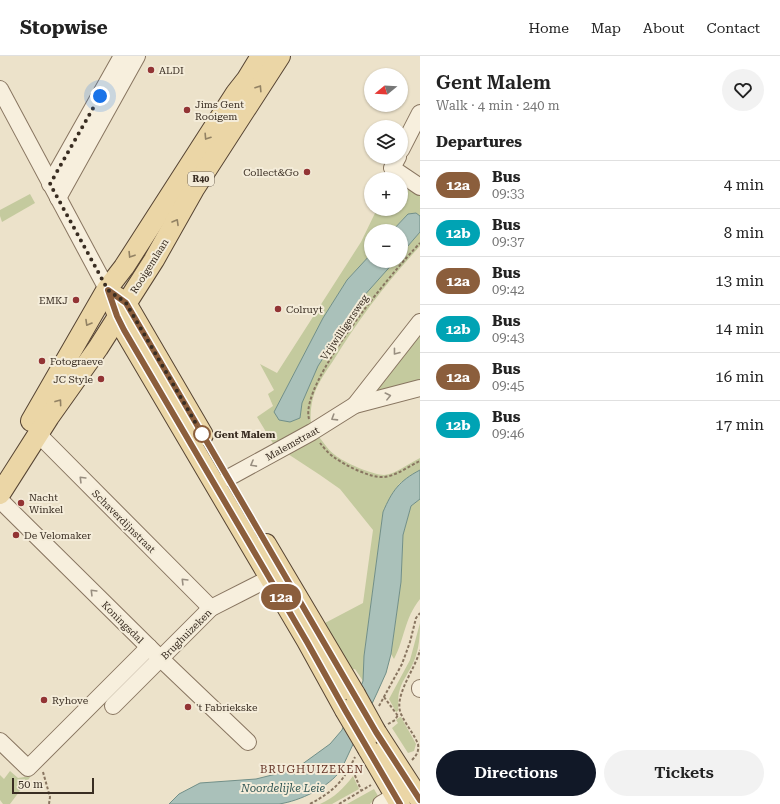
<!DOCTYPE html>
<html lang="en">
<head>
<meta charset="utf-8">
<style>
  body { margin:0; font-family:"Roboto Serif",serif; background:#f2f2f2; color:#222; height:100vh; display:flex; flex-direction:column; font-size:15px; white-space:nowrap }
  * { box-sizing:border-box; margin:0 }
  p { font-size:13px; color:#767676 }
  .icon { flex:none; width:22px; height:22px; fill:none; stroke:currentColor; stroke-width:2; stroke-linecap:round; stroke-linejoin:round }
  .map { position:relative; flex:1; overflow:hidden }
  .panel { display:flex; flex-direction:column; background:#fff; width:360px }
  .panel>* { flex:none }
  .badge { padding:0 8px; border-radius:13px; font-size:14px; line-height:26px }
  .needle { width:26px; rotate:252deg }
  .fabs { position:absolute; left:364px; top:12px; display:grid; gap:8px }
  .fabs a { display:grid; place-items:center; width:44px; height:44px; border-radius:50%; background:#fff; box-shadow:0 1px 3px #0004; font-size:20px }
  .scale { position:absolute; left:12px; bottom:10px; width:82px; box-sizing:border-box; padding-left:4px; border:2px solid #392d22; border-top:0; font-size:11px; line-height:14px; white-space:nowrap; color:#392d22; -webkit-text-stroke:3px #f4ecd9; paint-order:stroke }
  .you { position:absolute; width:20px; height:20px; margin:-10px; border:3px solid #fff; border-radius:50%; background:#1a73e8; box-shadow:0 0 0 6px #1a73e833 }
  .map>.badge { position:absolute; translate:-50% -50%; box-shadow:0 0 0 2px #fff }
  h2 { padding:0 16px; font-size:15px; line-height:36px }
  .round { display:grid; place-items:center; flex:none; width:42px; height:42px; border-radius:21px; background:#f2f2f2 }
  .head { display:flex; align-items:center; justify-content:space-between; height:68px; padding:0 16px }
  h1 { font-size:19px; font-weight:600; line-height:30px }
  .primary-button { display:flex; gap:8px; margin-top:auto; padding:8px 16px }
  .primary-button a { flex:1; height:46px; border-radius:24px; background:#111827; color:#fff; font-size:16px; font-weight:600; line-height:46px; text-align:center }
  .primary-button a+a { background:#f2f2f2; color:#222 }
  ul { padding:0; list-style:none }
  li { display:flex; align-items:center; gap:12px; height:48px; padding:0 16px; border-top:1px solid #e0e0e0 }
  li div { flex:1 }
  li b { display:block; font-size:15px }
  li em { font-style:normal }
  li .badge { min-width:44px; font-weight:700; text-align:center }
  header { display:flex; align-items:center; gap:24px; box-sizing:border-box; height:56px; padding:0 20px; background:#fff; border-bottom:1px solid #e0e0e0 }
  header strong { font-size:19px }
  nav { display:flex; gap:22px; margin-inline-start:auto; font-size:14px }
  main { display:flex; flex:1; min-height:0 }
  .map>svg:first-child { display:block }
  .green { fill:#c4ca9e }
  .water { fill:#aac1ba; stroke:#718f88 }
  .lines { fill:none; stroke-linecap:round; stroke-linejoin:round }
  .minor-casing { stroke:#887560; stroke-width:18 }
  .major-casing { stroke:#564433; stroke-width:22 }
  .path { stroke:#887560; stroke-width:2; stroke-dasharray:3 2; stroke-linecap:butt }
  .minor { stroke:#f7efdd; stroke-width:16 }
  .major { stroke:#ebd6a6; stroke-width:20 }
  .major-bridge-casing { stroke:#564433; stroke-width:22; stroke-linecap:butt }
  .major-bridge { stroke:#ebd6a6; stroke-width:20 }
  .oneway { stroke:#928264 }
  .oneway2 { stroke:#988e80 }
  .line-casing { stroke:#fff; stroke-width:9 }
  .line { stroke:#8b5e3c; stroke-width:6 }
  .walk { stroke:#392d22; stroke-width:4; stroke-dasharray:0 7.2 }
  .poi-dot { fill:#923434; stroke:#f4ecd9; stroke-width:1.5 }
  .stop-dot { fill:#fff; stroke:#8b5e3c; stroke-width:2 }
  .labels { text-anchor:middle; stroke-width:4; stroke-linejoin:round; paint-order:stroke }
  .shield { fill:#f4ecd9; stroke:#716659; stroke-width:1 }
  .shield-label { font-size:9px; font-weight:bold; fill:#392d22 }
  .poi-label { font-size:10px; fill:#392d22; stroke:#f4ecd9; text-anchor:start }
  .street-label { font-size:10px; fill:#392d22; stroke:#f4ecd9 }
  .stop-label { font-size:10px; font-weight:bold; fill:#392d22; stroke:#f4ecd9; text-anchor:start }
  .neighbourhood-label { font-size:11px; letter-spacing:1px; fill:#633224; stroke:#f4ecd9 }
  .water-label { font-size:11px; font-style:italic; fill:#325856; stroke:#f4ecd9 }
</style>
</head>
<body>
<header>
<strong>Stopwise</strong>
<nav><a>Home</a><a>Map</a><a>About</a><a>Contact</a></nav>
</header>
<main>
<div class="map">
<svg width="420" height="748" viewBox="0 0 420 748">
  <rect width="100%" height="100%" fill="#ece2ca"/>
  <g class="green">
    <path d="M401 125 420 139V160L416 157 408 158 392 175H371V198L347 224 323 262 274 356 300 362 302 347 318 310 362 242 395 205H401V198L420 176V190C387 226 358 264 333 305 326 315 316 330 313 342 311 350 310 359 311 367L274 389 257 361 273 350 268 338 274 334 260 308 277 317 361 186 377 153H401Z"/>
    <path d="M30 138 35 147 2 166 0 160V154Z"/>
    <path d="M420 266V332L355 349Z"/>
    <path d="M319 381C324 387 329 395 335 399 343 406 373 419 384 419 396 418 409 407 420 402V414L399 428 383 456 364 600 363 625 355 613 351 614 325 567 363 547 373 474 340 433 320 419 288 398Z"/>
    <path d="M420 443V543C404 563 405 582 394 603L391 598 401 526 403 479 411 450Z"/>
    <path d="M420 567C420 580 419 593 414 605 410 615 403 623 400 633 397 641 399 648 398 655L396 656 389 643 410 604Z"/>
    <path d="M400 661H401L416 688 414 695 408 697 392 672 398 667 396 664Z"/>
    <path d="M10 715 18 722 31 720 10 748H3L0 744V719L4 723Z"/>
    <path d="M353 720 359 733 332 748H320C334 742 344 732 353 720Z"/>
    <path d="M374 733 378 740 370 748H347Z"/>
  </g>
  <g class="water">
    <path d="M416 157 420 160V176L401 198V175H392L408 158Z"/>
    <path d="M371 198V205H395L362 242 318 310 302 347 300 362 290 366 279 364 274 356 323 262 347 224Z"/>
    <path d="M420 414V443L411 450 403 479 401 526 391 598 386 617 377 637 341 714C329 731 300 745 279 748H169L179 738 200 727 256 723 276 718 301 709 330 688 342 674 363 625 364 600 383 456C392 435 399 425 420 414Z"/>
  </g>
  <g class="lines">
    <defs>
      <g id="minor">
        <path d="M0 33 107 233"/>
        <path d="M401 94 420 57"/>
        <path d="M398 101 392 112 420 131"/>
        <path d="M50 128 122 0"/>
        <path d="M58 142 137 0"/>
        <path d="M355 349 420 266"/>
        <path d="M38 378 211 552"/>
        <path d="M228 422 312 376 355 349 420 332"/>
        <path d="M0 444 161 603 248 686"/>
        <path d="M420 632V633"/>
        <path d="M113 650 211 552 270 522"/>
        <path d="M0 685 28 712 149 591"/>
        <path d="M381 748 405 734"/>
      </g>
      <g id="major">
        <path d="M117 241 126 247 203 379"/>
        <path d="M114 250 124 274 307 585 345 654"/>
        <path d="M31 365 107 233 124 211 236 37 247 23 261 0"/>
        <path d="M0 438 49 361 98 292 154 204 194 133 280 0"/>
        <path d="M266 488 355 638"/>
        <path d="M376 676 420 744"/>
        <path d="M368 693 400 748"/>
      </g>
    </defs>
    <use href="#minor" class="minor-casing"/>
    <use href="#major" class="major-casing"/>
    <g class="path">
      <path d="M309 363C299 327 394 214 420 187"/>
      <path d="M320 387C324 392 330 399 335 402 347 410 370 422 384 421 396 420 409 410 420 405"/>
      <path d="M384 641 398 660"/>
      <path d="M379 650 402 608 410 586 416 562 420 557"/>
      <path d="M388 668 395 664 398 659"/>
      <path d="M412 704C417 699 419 695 418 688 414 678 406 669 401 658 393 640 416 612 420 594"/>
      <path d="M351 710 361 734"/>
      <path d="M43 716 50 741 49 748"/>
      <path d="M310 748C334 735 343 726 355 701"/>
      <path d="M339 748 371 729"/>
    </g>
    <use href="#minor" class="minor"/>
    <use href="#major" class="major"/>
    <defs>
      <g id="major-bridge">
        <path d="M355 638 376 676"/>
        <path d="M345 654 368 693"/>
      </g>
    </defs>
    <use href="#major-bridge" class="major-bridge-casing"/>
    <use href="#major-bridge" class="major-bridge"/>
  </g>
  <defs><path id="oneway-chevron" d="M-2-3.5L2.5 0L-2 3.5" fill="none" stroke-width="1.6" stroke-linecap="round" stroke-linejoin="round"/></defs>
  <g class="oneway">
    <use href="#oneway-chevron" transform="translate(259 32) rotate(-57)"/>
    <use href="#oneway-chevron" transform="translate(207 81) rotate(123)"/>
    <use href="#oneway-chevron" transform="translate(176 166) rotate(-60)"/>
    <use href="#oneway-chevron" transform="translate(131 199) rotate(122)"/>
    <use href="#oneway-chevron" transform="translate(88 267) rotate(120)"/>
    <use href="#oneway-chevron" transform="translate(59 346) rotate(-54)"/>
  </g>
  <g class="oneway2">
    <use href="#oneway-chevron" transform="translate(396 296) rotate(128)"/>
    <use href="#oneway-chevron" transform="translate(388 340) rotate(-14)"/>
    <use href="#oneway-chevron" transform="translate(334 362) rotate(148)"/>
    <use href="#oneway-chevron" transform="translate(253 408) rotate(151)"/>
    <use href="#oneway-chevron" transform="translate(82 423) rotate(-135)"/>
    <use href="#oneway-chevron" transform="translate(184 525) rotate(-135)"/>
    <use href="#oneway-chevron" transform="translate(93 536) rotate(-135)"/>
  </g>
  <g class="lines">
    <defs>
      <path id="line" d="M400 748 345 654 307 586 124 274 117 260 108 234 126 247 376 676 420 744"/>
    </defs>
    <use href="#line" class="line-casing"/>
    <use href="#line" class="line"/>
    <path class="walk" d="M100 40 50 128 108 234 126 247 202 378"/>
  </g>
  <g class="poi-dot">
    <circle cx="151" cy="14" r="4"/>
    <circle cx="187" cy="54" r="4"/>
    <circle cx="307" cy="116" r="4"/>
    <circle cx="76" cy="244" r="4"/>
    <circle cx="278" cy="253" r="4"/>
    <circle cx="42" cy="305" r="4"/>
    <circle cx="101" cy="323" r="4"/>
    <circle cx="21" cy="447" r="4"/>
    <circle cx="16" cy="479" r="4"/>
    <circle cx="44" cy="644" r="4"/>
    <circle cx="188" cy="651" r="4"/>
  </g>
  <circle class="stop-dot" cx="202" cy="378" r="8"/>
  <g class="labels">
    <rect class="shield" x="188" y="116" width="26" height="14" rx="3"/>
    <g class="shield-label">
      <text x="201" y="126">R40</text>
    </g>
    <g class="poi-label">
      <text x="159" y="18">ALDI</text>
      <text x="195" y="52">Jims Gent<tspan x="195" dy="12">Rooigem</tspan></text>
      <text x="299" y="120" text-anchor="end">Collect&amp;Go</text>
      <text x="68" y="248" text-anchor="end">EMKJ</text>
      <text x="286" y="257">Colruyt</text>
      <text x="50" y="309">Fotograeve</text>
      <text x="93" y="327" text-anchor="end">JC Style</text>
      <text x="29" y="445">Nacht<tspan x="29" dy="12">Winkel</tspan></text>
      <text x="24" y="483">De Velomaker</text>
      <text x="52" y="648">Ryhove</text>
      <text x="196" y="655">'t Fabriekske</text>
    </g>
    <g class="street-label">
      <text transform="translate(149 210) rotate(-58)" y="4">Rooigemlaan</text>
      <text transform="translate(344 271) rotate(-56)" y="4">Vrijwilligersweg</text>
      <text transform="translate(292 387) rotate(-29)" y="4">Malemstraat</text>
      <text transform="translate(124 465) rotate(45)" y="4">Schaverdijnstraat</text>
      <text transform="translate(123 566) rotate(45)" y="4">Koningsdal</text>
      <text transform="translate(186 578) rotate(-45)" y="4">Brughuizeken</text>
    </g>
    <g class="stop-label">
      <text x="214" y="382">Gent Malem</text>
    </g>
    <g class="neighbourhood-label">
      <text x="312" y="717">BRUGHUIZEKEN</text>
    </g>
    <g class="water-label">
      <text x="283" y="736">Noordelijke Leie</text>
    </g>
  </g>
</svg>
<div class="fabs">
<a><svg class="needle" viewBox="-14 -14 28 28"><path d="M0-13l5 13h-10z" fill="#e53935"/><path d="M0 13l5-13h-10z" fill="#767676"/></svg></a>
<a><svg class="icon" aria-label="layers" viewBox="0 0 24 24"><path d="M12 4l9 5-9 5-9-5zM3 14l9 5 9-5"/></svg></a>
<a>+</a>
<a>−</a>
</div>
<div class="scale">50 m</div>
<div class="you" style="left:100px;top:40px"></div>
<b class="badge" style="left:281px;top:541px;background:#8b5e3c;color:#fff">12a</b>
</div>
<section class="panel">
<div class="head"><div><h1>Gent Malem</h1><p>Walk · 4 min · 240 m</p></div><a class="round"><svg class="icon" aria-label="heart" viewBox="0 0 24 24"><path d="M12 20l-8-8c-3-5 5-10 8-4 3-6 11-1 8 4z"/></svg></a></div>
<h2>Departures</h2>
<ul>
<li><span class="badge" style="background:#8b5e3c;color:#fff">12a</span><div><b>Bus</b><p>09:33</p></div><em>4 min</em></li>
<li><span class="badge" style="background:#00a3b4;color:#fff">12b</span><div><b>Bus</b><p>09:37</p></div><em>8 min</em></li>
<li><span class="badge" style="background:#8b5e3c;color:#fff">12a</span><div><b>Bus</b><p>09:42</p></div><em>13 min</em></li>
<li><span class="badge" style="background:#00a3b4;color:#fff">12b</span><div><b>Bus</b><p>09:43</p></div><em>14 min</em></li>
<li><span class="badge" style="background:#8b5e3c;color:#fff">12a</span><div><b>Bus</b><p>09:45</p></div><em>16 min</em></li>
<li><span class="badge" style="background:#00a3b4;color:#fff">12b</span><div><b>Bus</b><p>09:46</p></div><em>17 min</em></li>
</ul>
<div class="primary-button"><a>Directions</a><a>Tickets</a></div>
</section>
</main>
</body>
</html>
